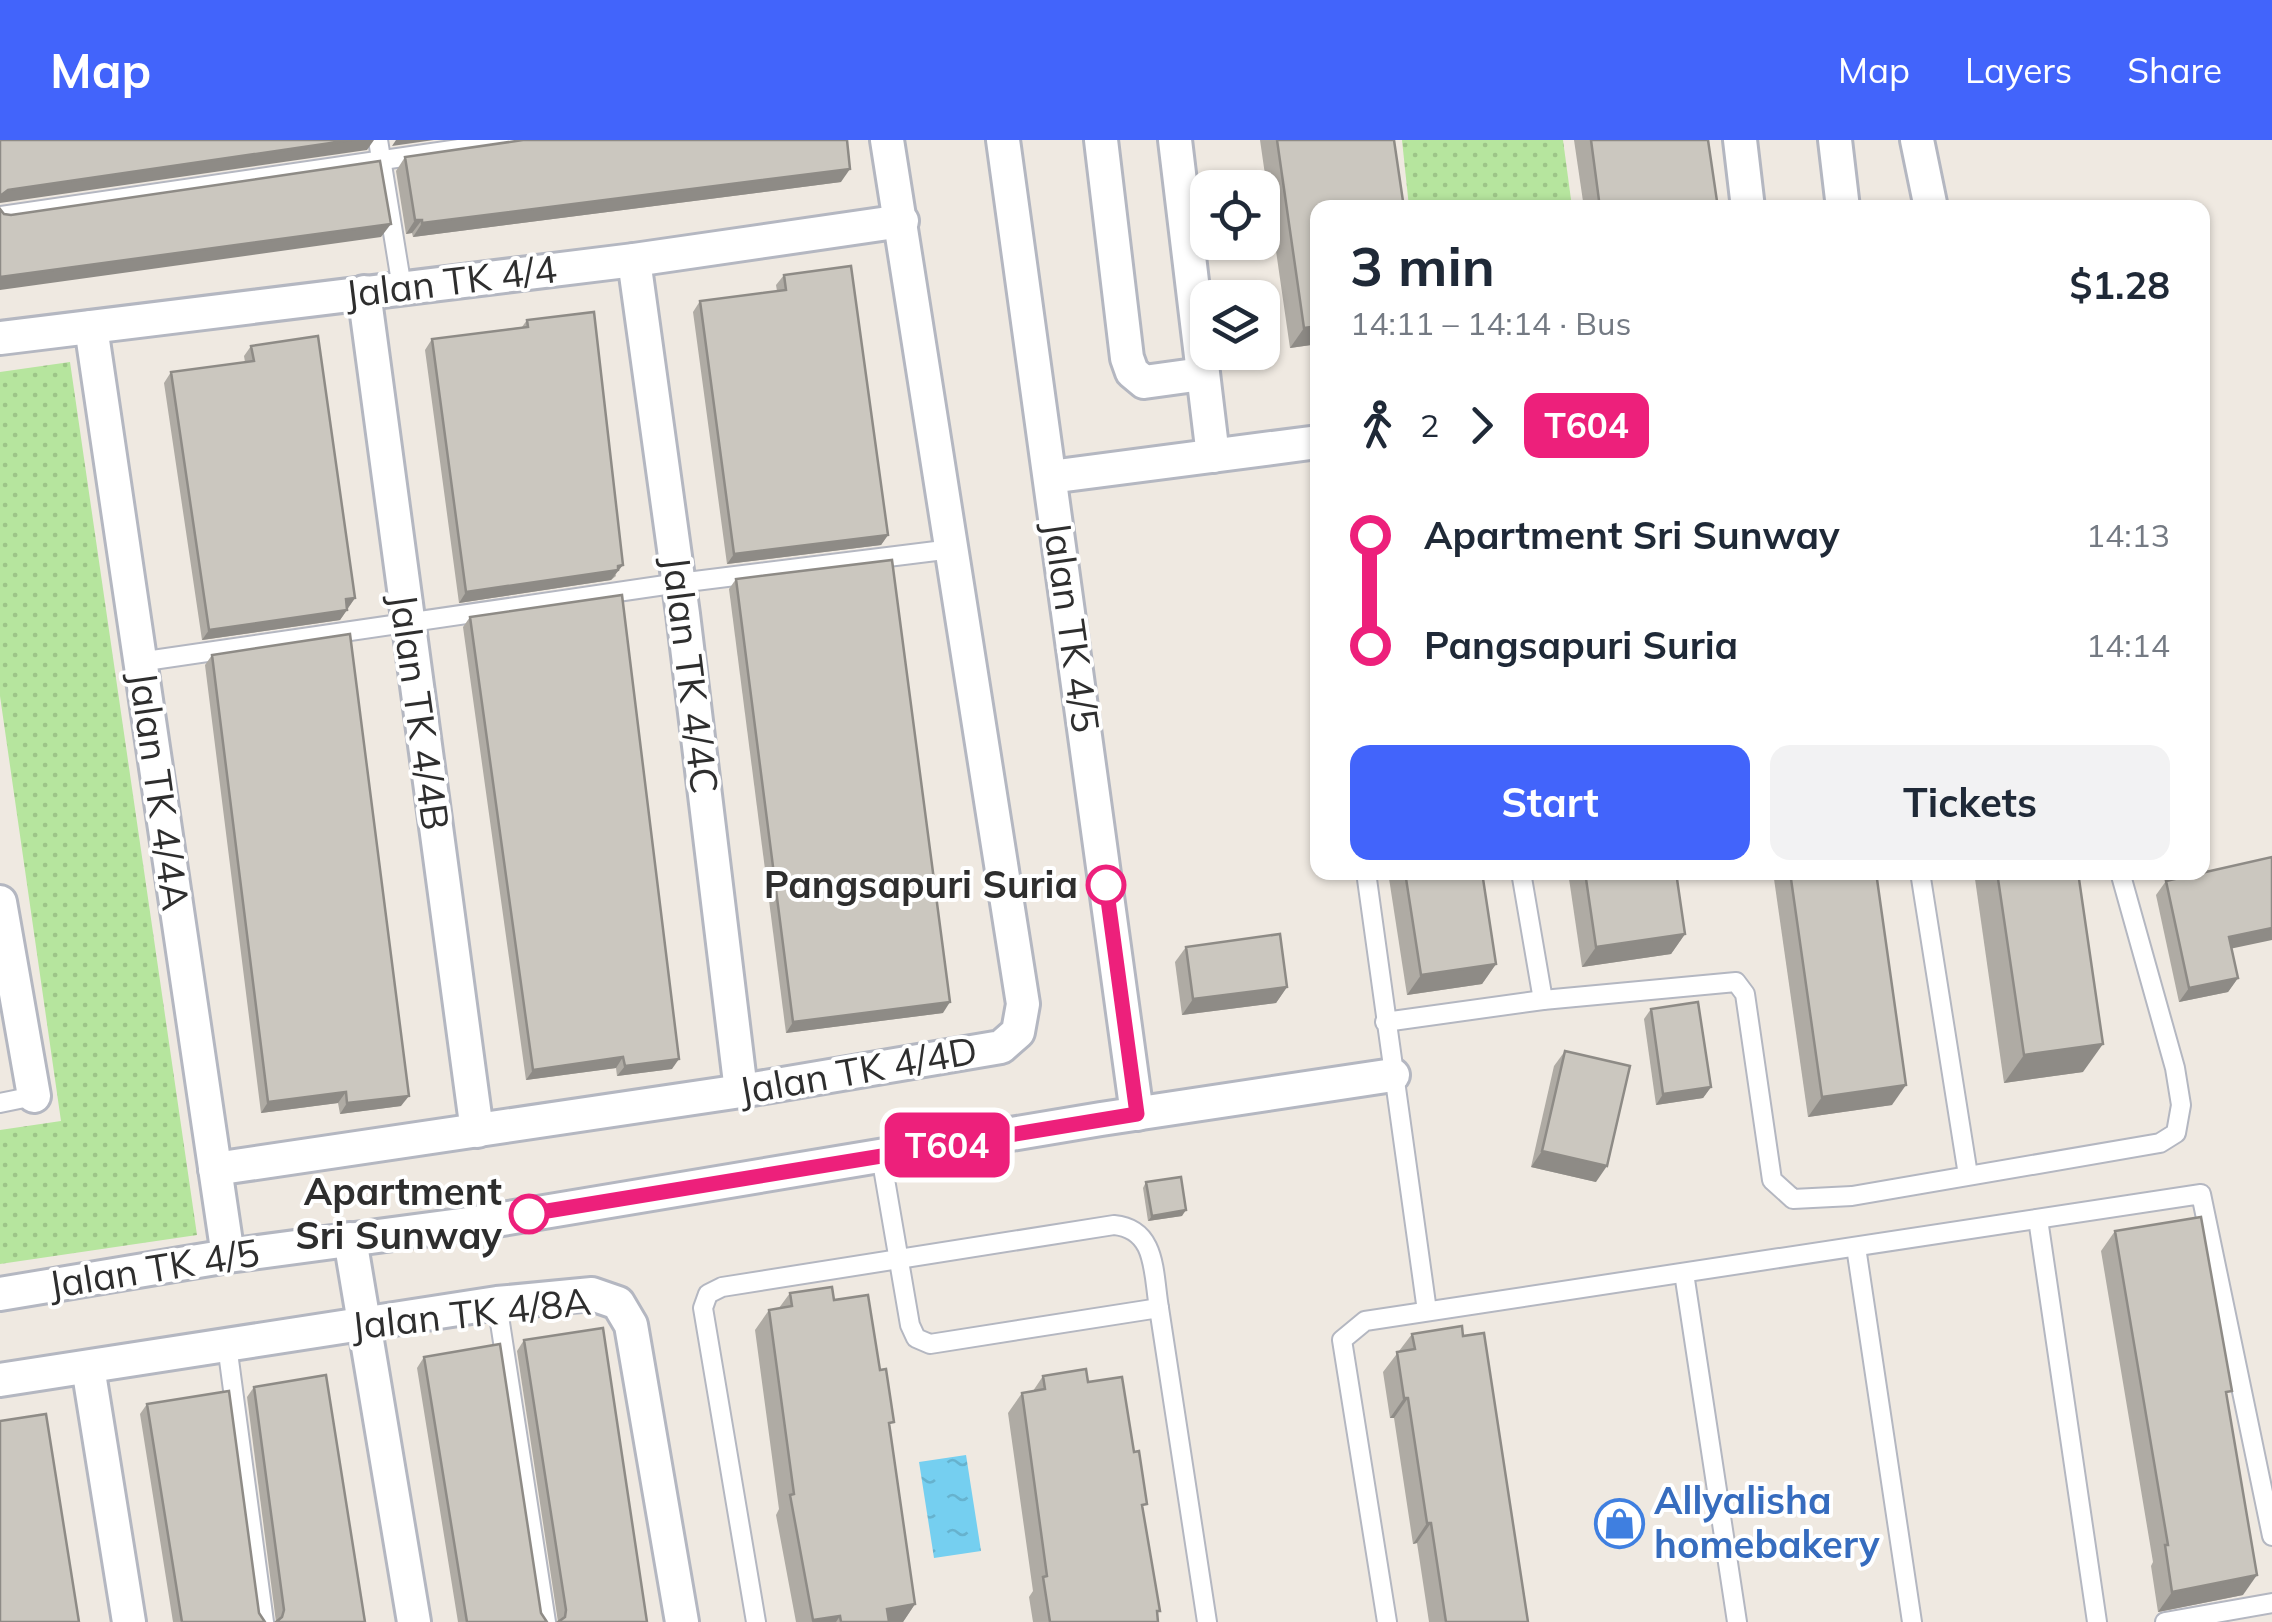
<!DOCTYPE html>
<html lang="en">
<head>
<meta charset="utf-8">
<style>
  body { margin:0; font-family:Mulish,sans-serif; background:#f2f2f3; color:#1f2937; height:100vh; display:flex; flex-direction:column; font-size:38px; white-space:nowrap }
  * { box-sizing:border-box; margin:0 }
  p { font-size:32px; color:#747a83 }
  .icon { flex:none; width:55px; height:55px; fill:none; stroke:currentColor; stroke-width:2; stroke-linecap:round; stroke-linejoin:round }
  .map { position:relative; flex:1; overflow:hidden }
  .details { position:absolute; left:1310px; top:60px; width:900px; height:680px; display:flex; flex-direction:column; background:#fff; border-radius:20px; box-shadow:0 2px 8px #0004 }
  .details>* { flex:none }
  .badge { padding:0 20px; border-radius:15px; font-size:35px; line-height:65px }
  .tools { position:absolute; left:1190px; top:30px; display:grid; gap:20px }
  .tools a { display:grid; place-items:center; width:90px; height:90px; border-radius:20px; background:#fff; box-shadow:0 2px 8px #0004; font-size:50px }
  .map>.badge { position:absolute; translate:-50% -50%; box-shadow:0 0 0 5px #fff }
  .legs { display:flex; align-items:center; gap:15px; height:110px; padding:0 40px; font-size:32px }
  .legs p { margin-inline-start:auto }
  .summary { display:flex; align-items:center; justify-content:space-between; height:170px; padding:0 40px }
  h1 { font-size:55px; font-weight:700; line-height:75px }
  .button { display:flex; gap:20px; margin-top:auto; padding:20px 40px }
  .button a { flex:1; height:115px; border-radius:20px; background:#4264fb; color:#fff; font-size:40px; font-weight:700; line-height:115px; text-align:center }
  .button a+a { background:#f2f2f3; color:#1f2937 }
  ul { padding:0 40px; list-style:none }
  li { display:flex; align-items:center; gap:35px; height:110px; font-size:38px }
  li i { display:grid; place-items:center; width:15px; height:100%; margin:0 12px; background:currentColor }
  li i::after { content:''; width:25px; height:25px; margin:-12px; border:8px solid; border-radius:50%; background:#fff }
  li p { margin-inline-start:auto }
  li:first-child i { background:linear-gradient(#0000 50%,currentColor 0) }
  li:last-child i { background:linear-gradient(currentColor 50%,#0000 0) }
  header { display:flex; align-items:center; gap:60px; box-sizing:border-box; height:140px; padding:0 50px; background:#4264fb; color:#fff }
  header strong { font-size:48px }
  nav { display:flex; gap:55px; margin-inline-start:auto; font-size:35px }
  .map>svg:first-child { display:block }
  .grass { fill:url(#grass-dots) }
  .water { fill:url(#water-ripples) }
  .lines { fill:none; stroke-linecap:round; stroke-linejoin:round }
  .service-casing { stroke:#b4b7c1; stroke-width:22 }
  .minor-casing { stroke:#b4b7c1; stroke-width:38 }
  .service { stroke:#fff; stroke-width:18 }
  .minor { stroke:#fff; stroke-width:32 }
  .wall { fill:#afaba4 }
  .shaded-wall { fill:#8e8b86 }
  .building { fill:#cbc7bf; stroke:#8e8b86; stroke-width:2.5 }
  .line-1-casing { stroke:#fff; stroke-width:22 }
  .line-1 { stroke:#ed207b; stroke-width:15 }
  .stop-1-dot { fill:#fff; stroke:#ed207b; stroke-width:5 }
  .labels { text-anchor:middle; stroke-width:8; stroke-linejoin:round; paint-order:stroke }
  .street-label { font-size:38px; fill:#2e2e2e; stroke:#fff }
  .stop-label { font-size:38px; font-weight:bold; fill:#2e2e2e; stroke:#fff; text-anchor:end }
  .shop-label { font-size:38px; font-weight:bold; fill:#366cbe; stroke:#fff; text-anchor:start }
</style>
</head>
<body>
<header>
<strong>Map</strong>
<nav><a>Map</a><a>Layers</a><a>Share</a></nav>
</header>
<div class="map">
<svg width="2272" height="1482" viewBox="0 0 2272 1482">
  <defs>
    <pattern id="grass-dots" width="8" height="8" patternUnits="userSpaceOnUse" patternTransform="scale(2.5)"><rect width="8" height="8" fill="#b6e59e"/><path d="M2 2h.1M6 6h.1" fill="none" stroke="#9dc588" stroke-width="1.8" stroke-linecap="round"/></pattern>
    <pattern id="water-ripples" width="26" height="14" patternUnits="userSpaceOnUse" patternTransform="scale(2.5)"><rect width="26" height="14" fill="#75cff0"/><path d="M2 4q2-2 4 0t4 0M15 11q2-2 4 0t4 0" fill="none" stroke="#66b2ce"/></pattern>
  </defs>
  <rect width="100%" height="100%" fill="#efe9e1"/>
  <g class="grass">
    <path d="M1402 0H1563L1572 67H1409Z"/>
    <path d="M70 222 197 1095 0 1124V990L61 981 0 556V232Z"/>
  </g>
  <path class="water" d="M966 1315 981 1411 934 1418 919 1322Z"/>
  <g class="lines">
    <defs>
      <g id="service">
        <path d="M378 0 402 148"/>
        <path d="M0 76 520 0"/>
        <path d="M139 522 679 443 952 409"/>
        <path d="M1366 732 1427 1171"/>
        <path d="M1521 732 1543 860"/>
        <path d="M1920 732 1968 1035"/>
        <path d="M1385 882 1543 860 1736 842 1745 854 1772 1040 1793 1059 1852 1056 2160 1003 2176 993 2181 965 2175 928 2120 732"/>
        <path d="M0 963 34 956"/>
        <path d="M881 1016 910 1185 916 1198 930 1204 1159 1168 1207 1482"/>
        <path d="M2038 1079 2097 1482"/>
        <path d="M1856 1107 1912 1482"/>
        <path d="M1684 1133 1737 1482"/>
        <path d="M497 1163 546 1482"/>
        <path d="M227 1205 264 1482"/>
        <path d="M756 1482 703 1168 708 1154 722 1147 1114 1085C1157 1089 1153 1133 1159 1168"/>
        <path d="M1387 1482 1342 1200 1365 1181 2201 1054 2272 1396"/>
        <path d="M2165 1482 2272 1463"/>
      </g>
      <g id="minor">
        <path d="M1003 0 1137 974"/>
        <path d="M1101 0 1127 218 1132 232 1144 242 1202 234"/>
        <path d="M1175 0 1213 316"/>
        <path d="M1740 0 1748 68"/>
        <path d="M1835 0 1843 68"/>
        <path d="M1917 0 1931 68"/>
        <path d="M634 120 683 474 741 951"/>
        <path d="M364 152 477 991"/>
        <path d="M91 187 228 1116"/>
        <path d="M0 198 634 120 902 81"/>
        <path d="M1050 337 1318 302"/>
        <path d="M0 762 34 956"/>
        <path d="M215 1029 741 951 1001 907 1018 892 1023 864 887 0"/>
        <path d="M350 1099 414 1482"/>
        <path d="M0 1154 228 1116 490 1081 1101 979 1393 935"/>
        <path d="M88 1227 129 1482"/>
        <path d="M0 1240 497 1163 592 1154 618 1163 631 1185 682 1482"/>
      </g>
    </defs>
    <use href="#service" class="service-casing"/>
    <use href="#minor" class="minor-casing"/>
    <use href="#service" class="service"/>
    <use href="#minor" class="minor"/>
  </g>
  <g class="wall">
    <path d="M1260 0H1394L1318 68V204L1290 208Z"/>
    <path d="M1574 0H1708L1718 68H1584Z"/>
    <path d="M405 17 841 42 413 97 412 93 406 94 396 31Z"/>
    <path d="M784 135 888 395 881 405 727 424 693 172 700 161 777 151 776 145Z"/>
    <path d="M527 180 616 436 611 440 459 463 425 210 432 199 522 187Z"/>
    <path d="M251 206 355 458 340 480 202 500 164 243 171 232 245 222 244 216Z"/>
    <path d="M736 439 943 873 786 893 729 449Z"/>
    <path d="M470 477 672 929 617 936 616 928 526 940 463 487Z"/>
    <path d="M212 515 401 966 340 974 338 963 261 973 205 525Z"/>
    <path d="M1388 732H1482L1496 824 1482 844 1407 855Z"/>
    <path d="M1568 732H1676L1685 794 1671 814 1582 827Z"/>
    <path d="M1773 732H1876L1892 965 1808 977Z"/>
    <path d="M1974 732H2078L2083 932 2004 943Z"/>
    <path d="M2166 741 2232 808 2238 838 2228 852 2179 862 2156 755Z"/>
    <path d="M1186 807 1287 847 1276 863 1182 875 1175 822Z"/>
    <path d="M1651 869 1711 947 1703 958 1656 965 1644 879Z"/>
    <path d="M1565 911 1596 1042 1531 1027 1554 926Z"/>
    <path d="M1146 1042 1182 1076 1148 1081 1143 1048Z"/>
    <path d="M2115 1091 2227 1259 2243 1455 2158 1472 2151 1426 2153 1422 2101 1111Z"/>
    <path d="M790 1153 834 1160 890 1288 915 1464 903 1482H796L776 1375 779 1369 755 1190 769 1170 779 1168Z"/>
    <path d="M1412 1194 1528 1482H1429L1417 1403 1413 1404 1394 1278H1390L1383 1232Z"/>
    <path d="M524 1200 647 1482H558L517 1211Z"/>
    <path d="M424 1217 541 1473 547 1482H458L417 1228Z"/>
    <path d="M1043 1236 1088 1242 1143 1370 1158 1482H1033L1029 1457 1033 1451 1008 1273 1022 1253 1033 1251Z"/>
    <path d="M254 1247 365 1482H276L247 1257Z"/>
    <path d="M147 1264 259 1473 265 1482H173L140 1274Z"/>
  </g>
  <g class="shaded-wall">
    <path d="M351 0H374L367 10 0 63V56L8 50Z"/>
    <path d="M396 0H434L392 6Z"/>
    <path d="M850 29 841 42 413 97 422 83Z"/>
    <path d="M415 80H422L412 93 406 94Z"/>
    <path d="M391 84 381 97 0 150V137Z"/>
    <path d="M1318 186V204L1290 208 1304 188Z"/>
    <path d="M888 395 881 405 727 424 734 414Z"/>
    <path d="M623 425 611 440 459 463 466 452Z"/>
    <path d="M355 458 348 468 339 469 346 459Z"/>
    <path d="M347 470 340 480 202 500 209 490Z"/>
    <path d="M2272 788V800L2220 811 2229 797Z"/>
    <path d="M1685 794 1671 814 1582 827 1596 807Z"/>
    <path d="M1496 824 1482 844 1407 855 1421 835Z"/>
    <path d="M2238 838 2228 852 2179 862 2189 848Z"/>
    <path d="M1287 847 1276 863 1182 875 1193 859Z"/>
    <path d="M950 862 943 873 786 893 793 882Z"/>
    <path d="M2103 904 2083 932 2004 943 2024 915Z"/>
    <path d="M623 917 616 928 526 940 533 930Z"/>
    <path d="M679 919 672 929 617 936 625 926Z"/>
    <path d="M1906 945 1892 965 1808 977 1822 957Z"/>
    <path d="M1711 947 1703 958 1656 965 1663 954Z"/>
    <path d="M346 952 338 963 261 973 268 962Z"/>
    <path d="M409 956 401 966 340 974 347 963Z"/>
    <path d="M1542 1011 1607 1026 1596 1042 1531 1027Z"/>
    <path d="M1186 1070 1182 1076 1148 1081 1152 1076Z"/>
    <path d="M1404 1258H1408L1394 1278H1390Z"/>
    <path d="M1427 1383H1431L1417 1403 1413 1404Z"/>
    <path d="M2257 1435 2243 1455 2158 1472 2172 1452Z"/>
    <path d="M915 1464 903 1482H877L887 1469Z"/>
    <path d="M840 1476 836 1482H812L813 1480Z"/>
  </g>
  <g class="building">
    <path d="M0 0H351L8 50 0 56Z"/>
    <path d="M523 0H847L850 29 422 83V80H415L405 17Z"/>
    <path d="M1277 0H1394L1404 68H1318V186L1304 188Z"/>
    <path d="M1591 0H1708L1718 68H1600Z"/>
    <path d="M380 21 391 84 0 137V69L4 74 11 75Z"/>
    <path d="M851 126 888 395 734 414 700 161 786 150 784 135Z"/>
    <path d="M594 172 623 425 618 426V430L466 452 432 199 528 187 527 180Z"/>
    <path d="M318 196 355 458 346 459 347 470 209 490 171 232 254 221 251 206Z"/>
    <path d="M892 420 950 862 793 882 736 439Z"/>
    <path d="M622 455 679 919 625 926 623 917 533 930 470 477Z"/>
    <path d="M350 494 409 956 347 963 346 952 268 962 212 515Z"/>
    <path d="M2272 717V788L2229 797 2238 838 2189 848 2166 741Z"/>
    <path d="M1405 732H1482L1496 824 1421 835Z"/>
    <path d="M1585 732H1676L1685 794 1596 807Z"/>
    <path d="M1790 732H1876L1906 945 1822 957Z"/>
    <path d="M1997 732H2078L2103 904 2024 915Z"/>
    <path d="M1280 794 1287 847 1193 859 1186 807Z"/>
    <path d="M1698 862 1711 947 1663 954 1651 869Z"/>
    <path d="M1565 911 1630 926 1607 1026 1542 1011Z"/>
    <path d="M1181 1037 1186 1070 1152 1076 1146 1042Z"/>
    <path d="M2201 1077 2232 1251 2226 1252 2257 1435 2172 1452 2165 1405H2168L2115 1091Z"/>
    <path d="M832 1147 834 1160 868 1155 880 1230 886 1229 894 1282 889 1283 915 1464 887 1469 889 1482H841L840 1476 813 1480 790 1355 794 1354 769 1170 792 1166 790 1153Z"/>
    <path d="M1462 1186 1463 1196 1484 1193 1528 1482H1446L1431 1383H1427L1408 1258H1404L1397 1212 1415 1209 1412 1194Z"/>
    <path d="M603 1188 647 1482H558L565 1477 566 1470 524 1200Z"/>
    <path d="M500 1204 541 1473 547 1482H467L424 1217Z"/>
    <path d="M1086 1229 1088 1242 1122 1237 1134 1312 1139 1311 1147 1364 1142 1365 1160 1471H1157L1158 1482H1050L1043 1437 1047 1436 1022 1253 1045 1249 1043 1236Z"/>
    <path d="M326 1235 365 1482H276L282 1477 284 1470 254 1247Z"/>
    <path d="M229 1251 259 1473 265 1482H182L147 1264Z"/>
    <path d="M46 1274 79 1482H0V1281Z"/>
  </g>
  <g class="lines">
    <defs>
      <path id="line-1" d="M529 1074 1137 974 1106 745"/>
    </defs>
    <use href="#line-1" class="line-1-casing"/>
    <use href="#line-1" class="line-1"/>
  </g>
  <defs>
    <symbol id="shop-ring" viewBox="-11 -11 22 22"><circle r="9.5" fill="#fff" stroke="#3f7fe0" stroke-width="1.5"/><path d="M-5-2.5h2.3a2.7 3.5 0 0 1 5.4 0H5L5.5 6h-11ZM-1.5-2.5h3a1.5 2.3 0 0 0-3 0Z" fill="#3f7fe0"/></symbol>
  </defs>
  <g fill-rule="evenodd">
    <use href="#shop-ring" x="1592" y="1356" width="55" height="55"/>
  </g>
  <g class="stop-1-dot">
    <circle cx="1106" cy="745" r="18"/>
    <circle cx="529" cy="1074" r="18"/>
  </g>
  <g class="labels">
    <g class="street-label">
      <text transform="translate(451 142) rotate(-7)" y="13">Jalan TK 4/4</text>
      <text transform="translate(1071 487) rotate(82)" y="13">Jalan TK 4/5</text>
      <text transform="translate(690 535) rotate(83)" y="13">Jalan TK 4/4C</text>
      <text transform="translate(419 572) rotate(82)" y="13">Jalan TK 4/4B</text>
      <text transform="translate(159 651) rotate(82)" y="13">Jalan TK 4/4A</text>
      <text transform="translate(858 931) rotate(-10)" y="13">Jalan TK 4/4D</text>
      <text transform="translate(154 1129) rotate(-9)" y="13">Jalan TK 4/5</text>
      <text transform="translate(471 1174) rotate(-6)" y="13">Jalan TK 4/8A</text>
    </g>
    <g class="stop-label">
      <text x="1078" y="758">Pangsapuri Suria</text>
      <text x="502" y="1065">Apartment<tspan x="502" dy="44">Sri Sunway</tspan></text>
    </g>
    <g class="shop-label">
      <text x="1654" y="1374">Allyalisha<tspan x="1654" dy="44">homebakery</tspan></text>
    </g>
  </g>
</svg>
<div class="tools">
<a><svg class="icon" aria-label="locate" viewBox="0 0 24 24"><circle cx="12" cy="12" r="6"/><path d="M12 2v4M12 18v4M2 12h4M18 12h4"/></svg></a>
<a><svg class="icon" aria-label="layers" viewBox="0 0 24 24"><path d="M12 4l9 5-9 5-9-5zM3 14l9 5 9-5"/></svg></a>
</div>
<b class="badge" style="left:947px;top:1005px;background:#ed207b;color:#fff">T604</b>
<section class="details">
<div class="summary"><div><h1>3 min</h1><p>14:11 – 14:14 · Bus</p></div><b>$1.28</b></div>
<div class="legs"><svg class="icon" aria-label="walk" viewBox="0 0 24 24"><circle cx="13" cy="4" r="2"/><path d="M13 8l-2 6 4 7M11 14l-3 7M7 12l3-4h3l4 4"/></svg>2<svg class="icon" aria-label="forward" viewBox="0 0 24 24"><path d="M9 5l7 7-7 7"/></svg><b class="badge" style="background:#ed207b;color:#fff">T604</b></div>
<ul>
<li><i style="color:#ed207b"></i><b>Apartment Sri Sunway</b><p>14:13</p></li>
<li><i style="color:#ed207b"></i><b>Pangsapuri Suria</b><p>14:14</p></li>
</ul>
<div class="button"><a>Start</a><a>Tickets</a></div>
</section>
</div>
</body>
</html>
